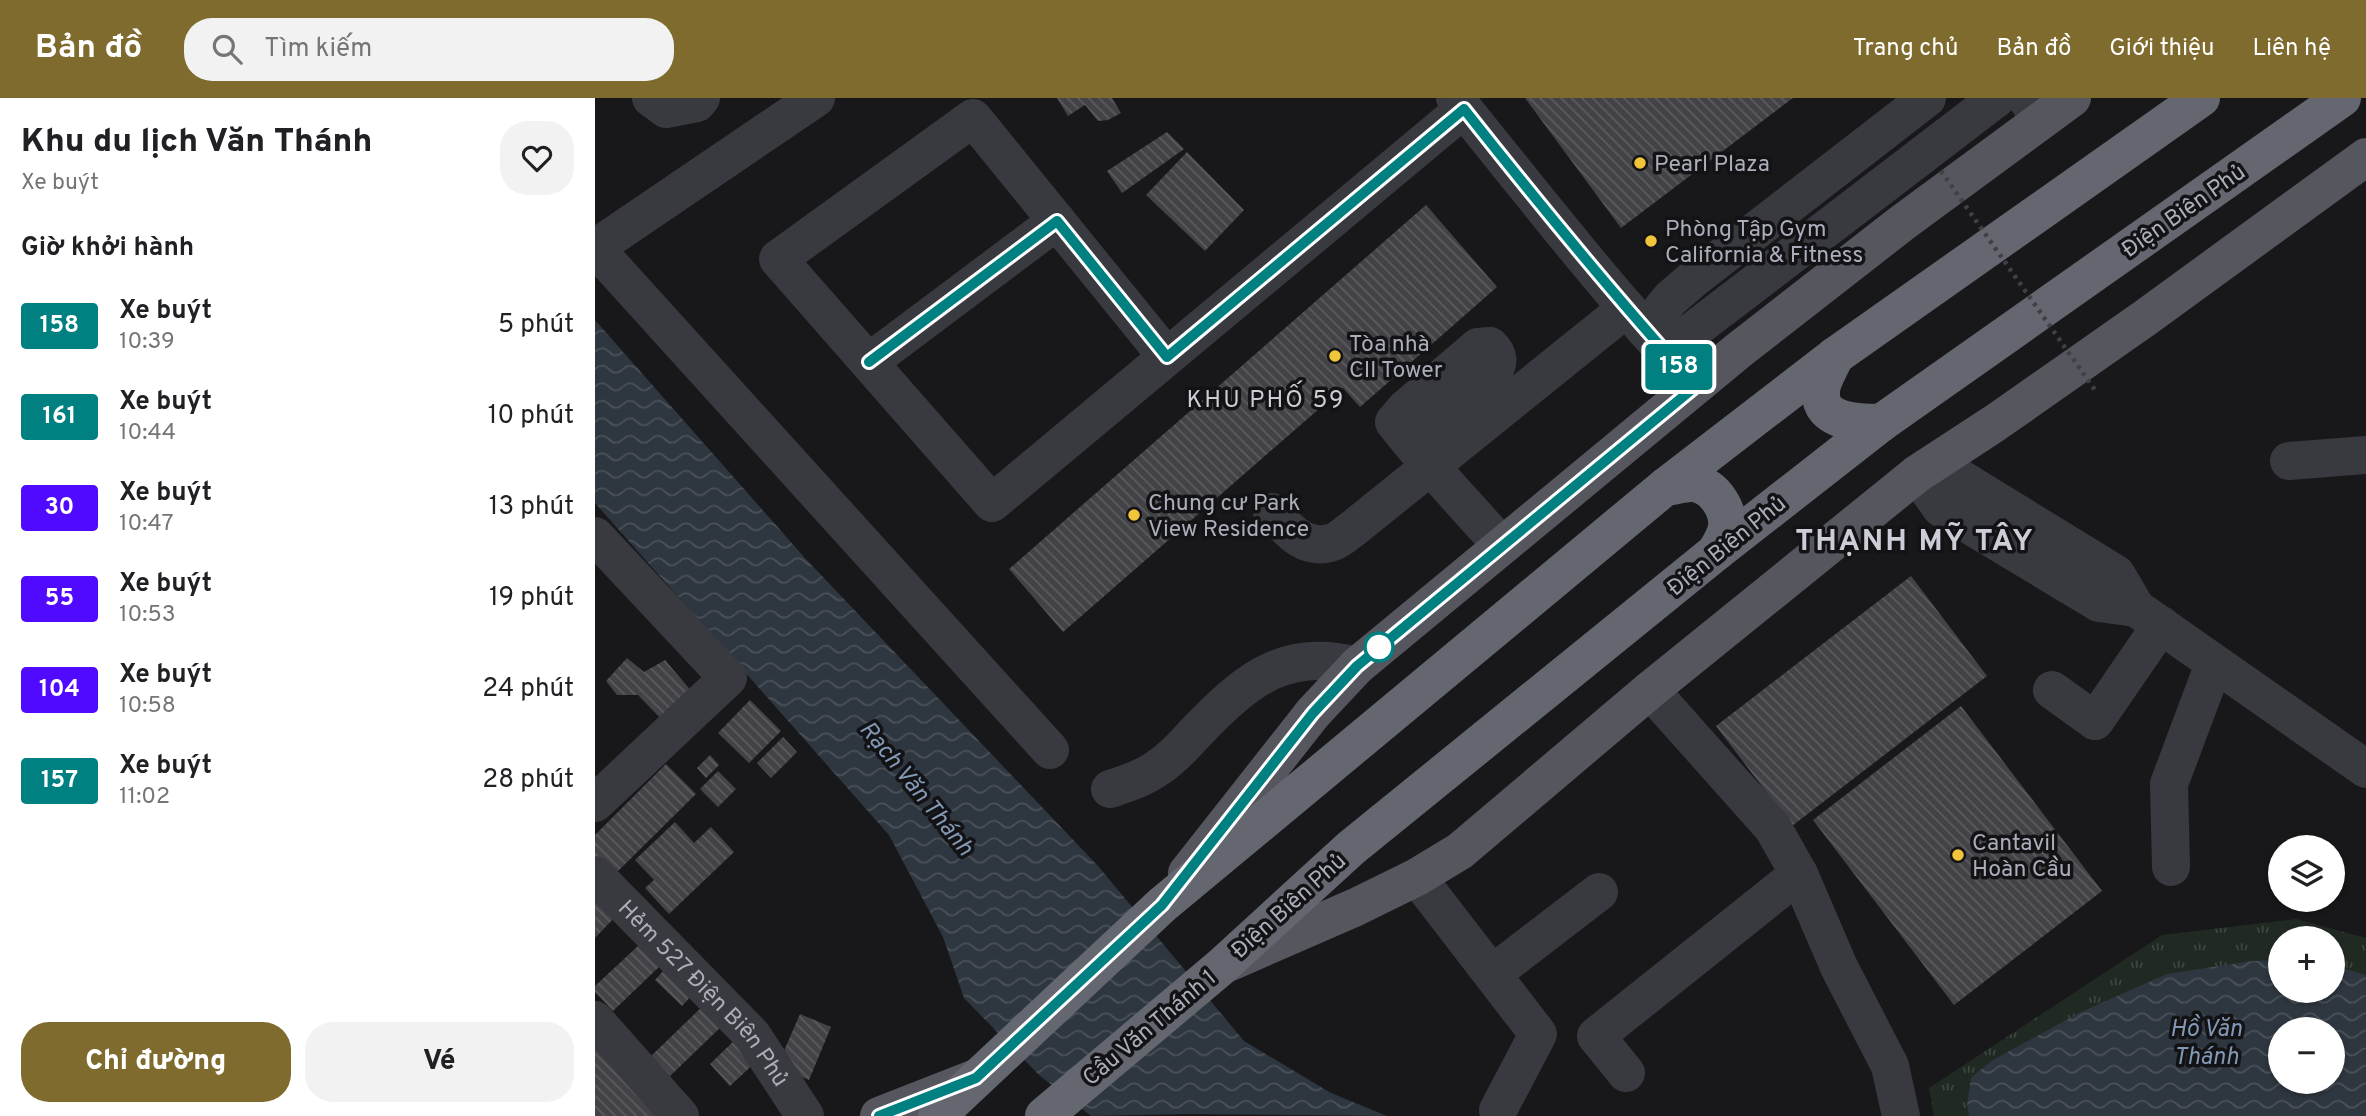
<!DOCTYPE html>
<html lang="vi">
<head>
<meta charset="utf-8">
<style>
  body { margin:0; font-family:Overpass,sans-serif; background:#f2f2f2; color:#202124; height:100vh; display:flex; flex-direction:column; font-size:26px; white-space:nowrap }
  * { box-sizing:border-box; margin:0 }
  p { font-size:23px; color:#757577 }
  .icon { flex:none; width:38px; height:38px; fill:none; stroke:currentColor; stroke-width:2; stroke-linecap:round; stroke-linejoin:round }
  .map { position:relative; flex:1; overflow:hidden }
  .details { display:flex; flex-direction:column; background:#fff; width:595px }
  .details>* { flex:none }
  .badge { padding:0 14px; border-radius:5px; font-size:24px; line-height:46px }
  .tools { position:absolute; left:1673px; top:737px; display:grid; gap:14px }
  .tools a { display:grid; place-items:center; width:77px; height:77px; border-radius:50%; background:#fff; box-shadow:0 2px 5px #0004; font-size:35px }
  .map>.badge { position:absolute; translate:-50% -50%; box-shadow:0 0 0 4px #fff }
  h2 { padding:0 21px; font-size:26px; line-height:63px }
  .round { display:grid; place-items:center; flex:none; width:74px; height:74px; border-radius:28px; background:#f2f2f2 }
  .overview { display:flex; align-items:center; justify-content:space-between; height:119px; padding:0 21px }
  h1 { font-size:33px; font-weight:800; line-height:52px }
  .button { display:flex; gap:14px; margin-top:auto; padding:14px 21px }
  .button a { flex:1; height:80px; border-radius:28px; background:#7e6b2d; color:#fff; font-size:28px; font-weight:800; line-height:80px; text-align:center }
  .button a+a { background:#f2f2f2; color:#202124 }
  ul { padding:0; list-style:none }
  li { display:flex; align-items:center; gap:21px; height:91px; padding:0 21px }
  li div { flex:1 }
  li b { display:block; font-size:26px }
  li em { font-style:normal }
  li .badge { min-width:77px; font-weight:700; text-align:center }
  header { display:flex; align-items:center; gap:42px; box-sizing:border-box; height:98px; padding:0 35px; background:#7e6b2d; color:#fff }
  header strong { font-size:33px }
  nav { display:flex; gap:38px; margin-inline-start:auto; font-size:24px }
  .search { width:490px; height:63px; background:#f2f2f2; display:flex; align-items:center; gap:18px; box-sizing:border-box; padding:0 24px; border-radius:28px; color:#757577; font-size:26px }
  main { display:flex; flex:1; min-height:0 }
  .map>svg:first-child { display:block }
  .park { fill:url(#park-tufts); fill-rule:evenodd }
  .water { fill:url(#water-waves); fill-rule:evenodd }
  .building { fill:url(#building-back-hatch) }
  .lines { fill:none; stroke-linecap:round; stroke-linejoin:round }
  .minor { stroke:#393a3f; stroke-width:38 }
  .major { stroke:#55565e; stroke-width:38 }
  .highway { stroke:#656770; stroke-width:38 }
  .path-bridge { stroke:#3f4146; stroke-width:4.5; stroke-dasharray:3.5 5; stroke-linecap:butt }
  .line-casing { stroke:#fff; stroke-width:16 }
  .line { stroke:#008080; stroke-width:10 }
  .poi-dot { fill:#f1c539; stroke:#131315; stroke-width:2.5 }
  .stop-dot { fill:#fff; stroke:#008080; stroke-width:3.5 }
  .labels { text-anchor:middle; stroke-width:7; stroke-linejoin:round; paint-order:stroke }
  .poi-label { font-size:23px; fill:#abaeba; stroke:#131315; text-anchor:start }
  .street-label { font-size:23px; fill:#abaeba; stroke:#131315 }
  .neighbourhood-label { font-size:24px; letter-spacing:2px; fill:#cccdd6; stroke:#131315 }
  .water-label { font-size:24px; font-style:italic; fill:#8298b5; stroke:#131315 }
  .district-label { font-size:30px; font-weight:bold; letter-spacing:2px; fill:#cccdd6; stroke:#131315 }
</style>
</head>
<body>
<header>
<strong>Bản đồ</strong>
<div class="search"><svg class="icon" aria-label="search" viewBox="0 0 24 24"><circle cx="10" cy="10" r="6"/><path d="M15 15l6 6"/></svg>Tìm kiếm</div>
<nav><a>Trang chủ</a><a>Bản đồ</a><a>Giới thiệu</a><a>Liên hệ</a></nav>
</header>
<main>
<section class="details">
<div class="overview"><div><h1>Khu du lịch Văn Thánh</h1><p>Xe buýt</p></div><a class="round"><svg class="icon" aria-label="heart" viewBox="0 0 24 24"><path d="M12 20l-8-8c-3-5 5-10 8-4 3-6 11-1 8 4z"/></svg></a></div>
<h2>Giờ khởi hành</h2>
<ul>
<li><span class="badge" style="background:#008080;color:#fff">158</span><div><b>Xe buýt</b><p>10:39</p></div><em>5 phút</em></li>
<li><span class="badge" style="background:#008080;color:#fff">161</span><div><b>Xe buýt</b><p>10:44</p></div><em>10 phút</em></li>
<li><span class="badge" style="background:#4f0aff;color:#fff">30</span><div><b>Xe buýt</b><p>10:47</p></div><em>13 phút</em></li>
<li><span class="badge" style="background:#4f0aff;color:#fff">55</span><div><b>Xe buýt</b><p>10:53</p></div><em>19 phút</em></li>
<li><span class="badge" style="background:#4f0aff;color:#fff">104</span><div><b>Xe buýt</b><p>10:58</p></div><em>24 phút</em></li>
<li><span class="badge" style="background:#008080;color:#fff">157</span><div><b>Xe buýt</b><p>11:02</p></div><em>28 phút</em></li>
</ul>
<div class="button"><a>Chỉ đường</a><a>Vé</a></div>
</section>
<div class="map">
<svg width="1771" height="1018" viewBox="0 0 1771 1018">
  <defs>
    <pattern id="park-tufts" width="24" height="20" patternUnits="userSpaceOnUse" patternTransform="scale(1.75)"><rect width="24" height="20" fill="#202922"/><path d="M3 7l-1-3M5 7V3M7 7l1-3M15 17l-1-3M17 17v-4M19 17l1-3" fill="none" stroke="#3e4640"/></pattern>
    <pattern id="water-waves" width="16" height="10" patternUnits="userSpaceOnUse" patternTransform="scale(1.75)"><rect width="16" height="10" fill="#2e363f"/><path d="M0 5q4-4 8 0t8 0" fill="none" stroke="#4a5159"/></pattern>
    <pattern id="building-back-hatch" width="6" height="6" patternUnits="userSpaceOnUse" patternTransform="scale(1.75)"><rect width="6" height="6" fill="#434347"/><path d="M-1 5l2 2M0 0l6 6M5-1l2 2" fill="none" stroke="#5b5c5f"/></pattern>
  </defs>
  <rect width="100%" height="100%" fill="#18181a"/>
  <path class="park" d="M1701 821 1771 840V1018H1339L1334 990 1567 837ZM1685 840H1738V892H1685ZM1685 931H1738V984H1685Z"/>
  <g class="water">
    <path d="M0 222 209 459 503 768 649 943 736 995 792 1018 592 1016 496 1018 444 977 369 900 348 839 294 737 0 405Z"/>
    <path d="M1685 862V892H1738V867L1771 877V1018H1374L1372 1007 1376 980 1396 963 1484 915 1572 876 1657 863ZM1685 931H1738V984H1685Z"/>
  </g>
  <g class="building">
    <path d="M462 0H517L526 15 513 22 503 23 490 7 473 18Z"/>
    <path d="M930 0H1198L1026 130Z"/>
    <path d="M572 34 589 51 527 95 512 73Z"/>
    <path d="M592 54 649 112 610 153 551 97Z"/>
    <path d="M831 107 902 189 765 309 748 290 468 534 414 471Z"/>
    <path d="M1316 478 1392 578 1197 728 1121 628Z"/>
    <path d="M32 560 49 574 70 562 104 602 73 628 43 597H22L11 583Z"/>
    <path d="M155 602 186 633 154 665 123 635Z"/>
    <path d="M1366 608 1507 793 1359 907 1218 722Z"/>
    <path d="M188 639 202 654 176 680 162 665Z"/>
    <path d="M115 657 124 667 111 680 102 670Z"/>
    <path d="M71 666 101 696 18 778 0 760V737Z"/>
    <path d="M123 673 141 691 123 709 105 691Z"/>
    <path d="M80 724 99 745 116 729 139 754 74 816 50 790 59 782 40 762Z"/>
    <path d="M4 800 22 817 0 840V805Z"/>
    <path d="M44 847 64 869 18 913 0 894V888Z"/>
    <path d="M72 869 99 895 87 908 60 882Z"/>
    <path d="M110 906 129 926 75 978 56 958Z"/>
    <path d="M205 916 236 929 214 982 182 969Z"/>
    <path d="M146 936 167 958 135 988 115 966Z"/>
    <path d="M0 942 75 1018H0Z"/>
  </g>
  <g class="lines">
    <g class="minor">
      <path d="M56 0 71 11 102 5 106 0"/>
      <path d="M221 0 0 150 455 652"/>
      <path d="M860 0C934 92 1007 185 1087 273"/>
      <path d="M1431 0 1446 21"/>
      <path d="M1050 232 1075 201 1097 182 1332 0"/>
      <path d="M1070 254 1402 0"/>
      <path d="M572 259 378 20 183 161 397 405 869 11"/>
      <path d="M274 264 462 123"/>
      <path d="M818 347 898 276C904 264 905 258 895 248L883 249 810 311 799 324C832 367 871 407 907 448"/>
      <path d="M1694 363 1771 357"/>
      <path d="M1322 376 1363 379 1521 476 1541 510 1771 671"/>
      <path d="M1322 376 1346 410 1504 505 1541 510"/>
      <path d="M677 414C693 431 708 452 735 445 742 444 749 437 755 433L1032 210"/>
      <path d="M0 438 133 580 0 705"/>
      <path d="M1055 592 1178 730 1204 776 1244 869 1295 968 1306 1018"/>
      <path d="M1457 592 1500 623 1566 527"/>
      <path d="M515 691C533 685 549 680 564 669 581 658 593 642 607 628 654 580 692 550 762 568"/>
      <path d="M1576 769 1574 686 1619 566"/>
      <path id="s1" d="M0 777 157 937 210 1018"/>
      <path d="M822 779 943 936 903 1012"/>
      <path d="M897 876 1004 794"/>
      <path d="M0 922 85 1018"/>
      <path d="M1031 975 1001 938 1204 776"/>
    </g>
    <g class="major">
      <path d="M592 775 718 615 762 568 1144 252 1307 125 1477 0"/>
      <path d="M635 864 761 809 822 779 865 753 1055 592 1322 376 1400 325 1550 220 1771 59"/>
      <path d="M284 1018 381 980"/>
    </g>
    <g class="highway">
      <path d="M1240 258C1236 268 1226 283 1226 294 1224 325 1265 325 1286 325"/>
      <path d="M1070 389C1080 388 1094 383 1103 386 1120 390 1134 412 1132 429 1131 437 1125 447 1121 454"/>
      <path d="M342 1018 567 807 1070 389 1240 258 1606 0"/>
      <path d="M449 1018 627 868 756 750 1121 454 1286 325 1747 0"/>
    </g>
    <path class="path-bridge" d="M1346 73 1502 295"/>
  </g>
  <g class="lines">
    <defs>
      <path id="line" d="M274 264 462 123 572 259 869 11C944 106 1020 199 1101 288L762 568 718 615 567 807 381 980 284 1018"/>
    </defs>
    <use href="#line" class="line-casing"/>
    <use href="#line" class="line"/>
  </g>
  <g class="poi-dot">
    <circle cx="1045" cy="65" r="7"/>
    <circle cx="1056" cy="143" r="7"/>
    <circle cx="740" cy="258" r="7"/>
    <circle cx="539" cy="417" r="7"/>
    <circle cx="1363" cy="757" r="7"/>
  </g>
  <circle class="stop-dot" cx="784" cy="549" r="14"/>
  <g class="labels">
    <g class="poi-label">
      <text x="1059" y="73">Pearl Plaza</text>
      <text x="1070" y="138">Phòng Tập Gym<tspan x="1070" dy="26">California &amp; Fitness</tspan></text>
      <text x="754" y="253">Tòa nhà<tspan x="754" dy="26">CII Tower</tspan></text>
      <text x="553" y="412">Chung cư Park<tspan x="553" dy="26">View Residence</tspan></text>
      <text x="1377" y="752">Cantavil<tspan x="1377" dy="26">Hoàn Cầu</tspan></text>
    </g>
    <g class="street-label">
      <text transform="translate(1588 112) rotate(-35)" y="8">Điện Biên Phủ</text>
      <text transform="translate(1131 447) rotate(-39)" y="8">Điện Biên Phủ</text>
      <text transform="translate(693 807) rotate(-42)" y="8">Điện Biên Phủ</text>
      <text dy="8" stroke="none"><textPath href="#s1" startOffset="161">Hẻm 527 Điện Biên Phủ</textPath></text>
      <text transform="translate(554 929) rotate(-40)" y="8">Cầu Văn Thánh 1</text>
    </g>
    <g class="neighbourhood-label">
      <text x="671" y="309">KHU PHỐ 59</text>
    </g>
    <g class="water-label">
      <text transform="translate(322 690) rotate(51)" y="8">Rạch Văn Thánh</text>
      <text x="1611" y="938">Hồ Văn<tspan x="1611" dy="28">Thánh</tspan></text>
    </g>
    <g class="district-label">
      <text x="1320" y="452">THẠNH MỸ TÂY</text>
    </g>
  </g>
</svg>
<div class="tools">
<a><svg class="icon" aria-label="layers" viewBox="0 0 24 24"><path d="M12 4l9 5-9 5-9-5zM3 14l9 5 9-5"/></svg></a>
<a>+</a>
<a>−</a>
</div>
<b class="badge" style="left:1084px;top:269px;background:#008080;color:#fff">158</b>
</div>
</main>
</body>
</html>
